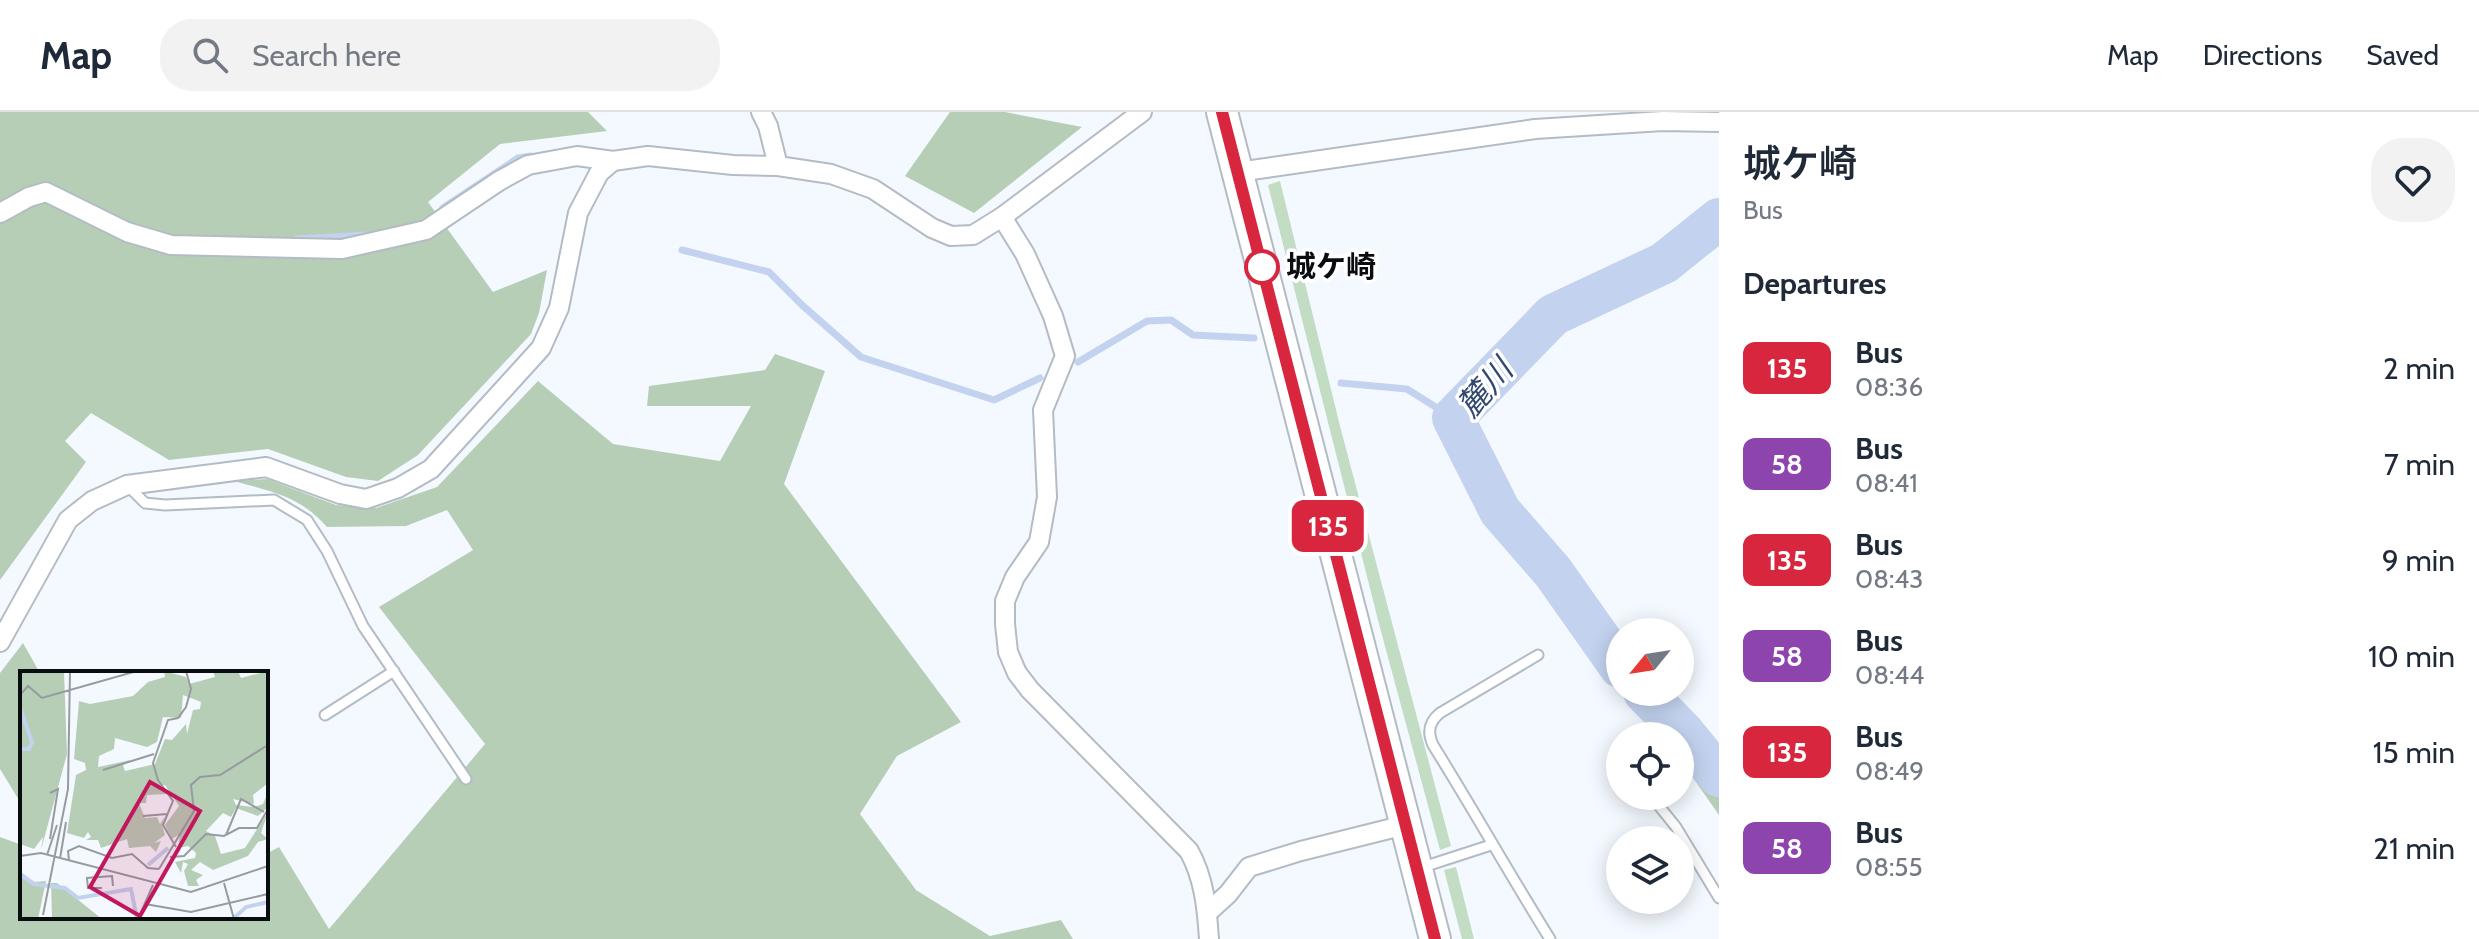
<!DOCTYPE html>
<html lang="en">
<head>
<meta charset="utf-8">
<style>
  body { margin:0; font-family:Cabin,"Noto Sans JP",sans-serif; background:#f2f2f3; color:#1f2937; height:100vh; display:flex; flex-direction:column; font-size:30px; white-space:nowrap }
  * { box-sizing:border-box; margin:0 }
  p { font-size:26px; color:#747a83 }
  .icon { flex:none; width:44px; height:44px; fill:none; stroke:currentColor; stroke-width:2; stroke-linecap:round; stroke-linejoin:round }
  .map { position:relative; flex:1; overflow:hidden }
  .drawer { display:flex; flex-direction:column; background:#fff; width:760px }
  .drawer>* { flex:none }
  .badge { padding:0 16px; border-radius:12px; font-size:28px; line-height:52px }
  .needle { width:52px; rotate:240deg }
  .fabs { position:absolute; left:1606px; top:506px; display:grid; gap:16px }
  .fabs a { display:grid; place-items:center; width:88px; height:88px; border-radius:50%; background:#fff; box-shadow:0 4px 20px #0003; font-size:40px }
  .map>.badge { position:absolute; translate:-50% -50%; box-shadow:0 0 0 4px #fff }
  h2 { padding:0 24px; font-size:30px; line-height:72px }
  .round { display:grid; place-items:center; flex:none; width:84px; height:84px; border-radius:32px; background:#f2f2f3 }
  .summary { display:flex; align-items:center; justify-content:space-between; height:136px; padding:0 24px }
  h1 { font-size:38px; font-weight:600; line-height:60px }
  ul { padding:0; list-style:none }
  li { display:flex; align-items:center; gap:24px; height:96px; padding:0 24px }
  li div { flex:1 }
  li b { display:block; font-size:30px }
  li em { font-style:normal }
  li .badge { min-width:88px; font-weight:700; text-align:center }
  header { display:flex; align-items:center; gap:48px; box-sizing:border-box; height:112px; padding:0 40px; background:#fff; border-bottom:2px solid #e0e1e3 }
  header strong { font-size:38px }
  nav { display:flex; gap:44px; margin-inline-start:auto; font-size:28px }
  .search { width:560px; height:72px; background:#f2f2f3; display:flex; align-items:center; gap:20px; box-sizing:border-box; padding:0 28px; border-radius:32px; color:#747a83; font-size:30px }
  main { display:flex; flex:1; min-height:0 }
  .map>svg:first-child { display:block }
  .green { fill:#c3dcc4 }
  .forest { fill:#b6ceb6 }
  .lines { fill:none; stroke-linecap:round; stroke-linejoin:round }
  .stream { stroke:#c3d3ef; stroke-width:7 }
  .river { stroke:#c3d3ef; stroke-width:42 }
  .service-casing { stroke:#b3bcc4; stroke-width:13 }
  .minor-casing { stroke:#b3bcc4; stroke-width:22 }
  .primary-casing { stroke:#b3bcc4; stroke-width:34 }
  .service { stroke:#fff; stroke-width:9 }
  .minor { stroke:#fff; stroke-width:18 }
  .primary { stroke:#fff; stroke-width:30 }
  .line-casing { stroke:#fff; stroke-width:18 }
  .line { stroke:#d7263d; stroke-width:12 }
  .stop-dot { fill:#fff; stroke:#d7263d; stroke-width:4 }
  .labels { text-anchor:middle; stroke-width:7; stroke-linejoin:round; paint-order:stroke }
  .stop-label { font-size:30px; font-weight:bold; fill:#0a0d10; stroke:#fff; text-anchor:start }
  .water-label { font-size:32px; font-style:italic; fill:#314970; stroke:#fff }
  .inset-river { fill:none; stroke:#c3d3ef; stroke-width:4 }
  .inset-road { fill:none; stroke:#969b9f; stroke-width:2 }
  .view { fill:#c2185b; fill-opacity:0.15; stroke:#c2185b; stroke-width:4 }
  .inset-edge { fill:none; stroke:#0a0d10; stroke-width:4 }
</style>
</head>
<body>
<header>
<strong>Map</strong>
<div class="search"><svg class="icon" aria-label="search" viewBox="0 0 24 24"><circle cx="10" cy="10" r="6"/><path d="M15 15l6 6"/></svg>Search here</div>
<nav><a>Map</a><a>Directions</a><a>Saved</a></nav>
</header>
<main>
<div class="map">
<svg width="1719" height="827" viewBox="0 0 1719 827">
  <rect width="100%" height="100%" fill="#f4f9ff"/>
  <g class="green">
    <path d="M1280 69 1340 314 1451 734 1440 738 1379 512 1268 73Z"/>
    <path d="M1456 755 1474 827H1462L1444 758Z"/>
  </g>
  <g class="forest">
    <path d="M0 0H588L607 19 500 32 428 90 493 180 547 158 539 201 531 222 418 343 378 369 346 365 268 337 169 348 91 301 65 329 86 350 0 468Z"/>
    <path d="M950 0H1005L1082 15 974 101 905 64Z"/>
    <path d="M775 242 825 259 784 372 961 610 897 644 860 702 916 778 990 824 1061 808 1073 827H0V725L22 733V805H266V742L279 735 329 817 485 632 379 495 473 438 447 398 406 414 327 415C300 384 272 380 234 369L267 367 336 393 376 396 437 375 538 269 613 332 720 349 751 294H647L649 274 765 258Z"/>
    <path d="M23 531 40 561H22V693L0 657V561Z"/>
    <path d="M1700 656 1719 680V703L1689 660Z"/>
  </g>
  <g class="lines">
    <g class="stream">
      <path d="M443 96 518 46 531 44"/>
      <path d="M297 127 368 123"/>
      <path d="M682 138 769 160 802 193 861 245 994 288 1040 266"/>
      <path d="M1078 250 1147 209 1171 208 1193 223 1254 226"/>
      <path d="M1341 271 1407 277 1453 306"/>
    </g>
    <g class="river">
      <path d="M1620 555 1553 460 1500 399 1453 306 1553 203 1664 151 1719 107"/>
      <path d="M1644 580 1684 621 1719 664"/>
    </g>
    <defs>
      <g id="service">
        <path d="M127 373 145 391 165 393 274 388 307 408 327 439 363 514 466 667"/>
        <path d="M1538 543 1440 601C1429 610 1427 620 1433 633 1473 697 1510 763 1550 827"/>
        <path d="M325 603 394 559"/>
        <path d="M1651 684 1676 715 1719 786"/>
        <path d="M1420 756 1491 733"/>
      </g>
      <g id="minor">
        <path d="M761 0 768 14 778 54"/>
        <path d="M1238 60 1535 17 1663 9 1719 10"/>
        <path d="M0 101 29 85 46 80 127 120 171 133 342 137 426 118 499 69 528 53 577 44 613 49 648 44 733 53 778 54 831 62 873 77 932 116 951 124 973 123 1002 105 1142 0"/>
        <path d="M1002 105 1025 142 1053 204 1065 244 1043 298 1047 385 1039 430 1015 465 1005 489V512L1008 540 1017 561 1030 578 1189 739C1204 766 1207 796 1209 827"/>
        <path d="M0 530 68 408 92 389 127 373 266 355 340 382 366 387 398 376 431 357 541 236 559 196 578 101 599 61 613 49"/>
        <path d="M1207 801 1228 782 1249 755 1301 739 1405 713"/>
      </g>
      <path id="primary" d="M1222 0 1435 827"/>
    </defs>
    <use href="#service" class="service-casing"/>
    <use href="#minor" class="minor-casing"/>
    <use href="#primary" class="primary-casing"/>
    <use href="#service" class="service"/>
    <use href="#minor" class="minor"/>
    <use href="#primary" class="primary"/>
  </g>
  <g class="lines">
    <defs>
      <path id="line" d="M1222 0 1435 827"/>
    </defs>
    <use href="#line" class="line-casing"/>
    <use href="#line" class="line"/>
  </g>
  <circle class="stop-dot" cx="1262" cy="155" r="16"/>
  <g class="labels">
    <g class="stop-label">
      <text x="1286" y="165">城ケ崎</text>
    </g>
    <g class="water-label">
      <text transform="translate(1485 276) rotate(-49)" y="11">麓川</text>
    </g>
  </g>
  <g transform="translate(20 559)">
    <rect width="248" height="248" fill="#f4f9ff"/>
    <path d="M0 0H44L47 83 21 179 23 166 14 178 0 173ZM144 0 166 6 169 13 195 6 193 0H218L221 7 248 0V112L233 124 234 133 213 128 216 134 234 136 243 133 248 121V136L238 145 216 137 211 146 203 142 186 160 195 165 201 183 225 177 248 141 241 162 248 168 238 171 228 185 193 199 180 191 171 199 183 204 176 209 179 215H168L164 200 168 193 163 191 161 202 155 191 175 187 176 182 168 175 158 177 160 163 152 168 145 154 159 135 145 114 135 116 147 123 127 124 126 132H119L125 147 137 146 140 153 145 145 142 154 145 164 134 172 141 170 136 181 130 175 109 177 107 168 81 177 78 169H66L71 166 68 161 64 167 47 162 56 104 66 99 65 92 54 88 59 30 70 33 113 25 128 11 145 6ZM163 24 181 31 180 38 173 39 167 63 166 53 152 69 145 68 135 93 105 100 103 94 111 89 78 96 79 85 94 78 95 67 127 76 137 71 143 46 161 47ZM0 200 13 211 26 210 18 248H0ZM31 212H37L82 248H32Z" fill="#b6ceb6" fill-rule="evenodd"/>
    <path class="inset-river" d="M0 37 12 71 9 78H0M128 194 148 177M0 203 14 213 45 217 58 227 111 218 117 248M213 248 226 236 248 231"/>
    <path class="inset-road" d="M0 24 8 15 22 27 117 0M83 99 134 83M30 122 38 118 30 168M123 145 147 143M206 164 221 128 244 141M156 176 143 154 153 130 138 109 133 92 148 49 158 47 166 36 171 18 166 0M27 184 37 154M0 185 21 182 171 221 248 195M150 186 164 185 186 163 204 165 219 157H237L248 138M40 188 46 151M49 189 48 180 59 175 92 187 112 183 128 197 139 198M139 198 174 140 171 114 180 106 200 104 248 74M204 212 214 248M82 217H68L67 207 92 205 93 215M125 233 171 241 248 223M23 244 48 118 50 0M118 248 133 214"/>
    <path class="view" d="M130 111 180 140 120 245 70 216Z"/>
    <rect width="248" height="248" class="inset-edge"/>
  </g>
</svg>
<div class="fabs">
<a><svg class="needle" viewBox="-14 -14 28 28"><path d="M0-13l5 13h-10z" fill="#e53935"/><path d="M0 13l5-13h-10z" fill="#747a83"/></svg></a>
<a><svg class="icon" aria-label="locate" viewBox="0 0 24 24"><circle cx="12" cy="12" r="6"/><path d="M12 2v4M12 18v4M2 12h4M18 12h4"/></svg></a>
<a><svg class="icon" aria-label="layers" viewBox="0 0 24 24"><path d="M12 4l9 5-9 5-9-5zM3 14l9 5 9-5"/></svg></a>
</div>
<b class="badge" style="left:1328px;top:414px;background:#d7263d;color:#fff">135</b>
</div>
<section class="drawer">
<div class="summary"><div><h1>城ケ崎</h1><p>Bus</p></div><a class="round"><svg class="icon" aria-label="heart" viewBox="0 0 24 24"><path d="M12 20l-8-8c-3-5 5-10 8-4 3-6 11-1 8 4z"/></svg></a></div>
<h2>Departures</h2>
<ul>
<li><span class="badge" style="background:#d7263d;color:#fff">135</span><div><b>Bus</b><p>08:36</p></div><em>2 min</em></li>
<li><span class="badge" style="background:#8e44ad;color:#fff">58</span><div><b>Bus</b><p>08:41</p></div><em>7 min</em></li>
<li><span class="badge" style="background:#d7263d;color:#fff">135</span><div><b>Bus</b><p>08:43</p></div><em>9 min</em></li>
<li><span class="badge" style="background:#8e44ad;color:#fff">58</span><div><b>Bus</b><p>08:44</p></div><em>10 min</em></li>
<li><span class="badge" style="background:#d7263d;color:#fff">135</span><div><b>Bus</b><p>08:49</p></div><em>15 min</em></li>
<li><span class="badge" style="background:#8e44ad;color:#fff">58</span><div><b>Bus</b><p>08:55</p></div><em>21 min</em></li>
</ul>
</section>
</main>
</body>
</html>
